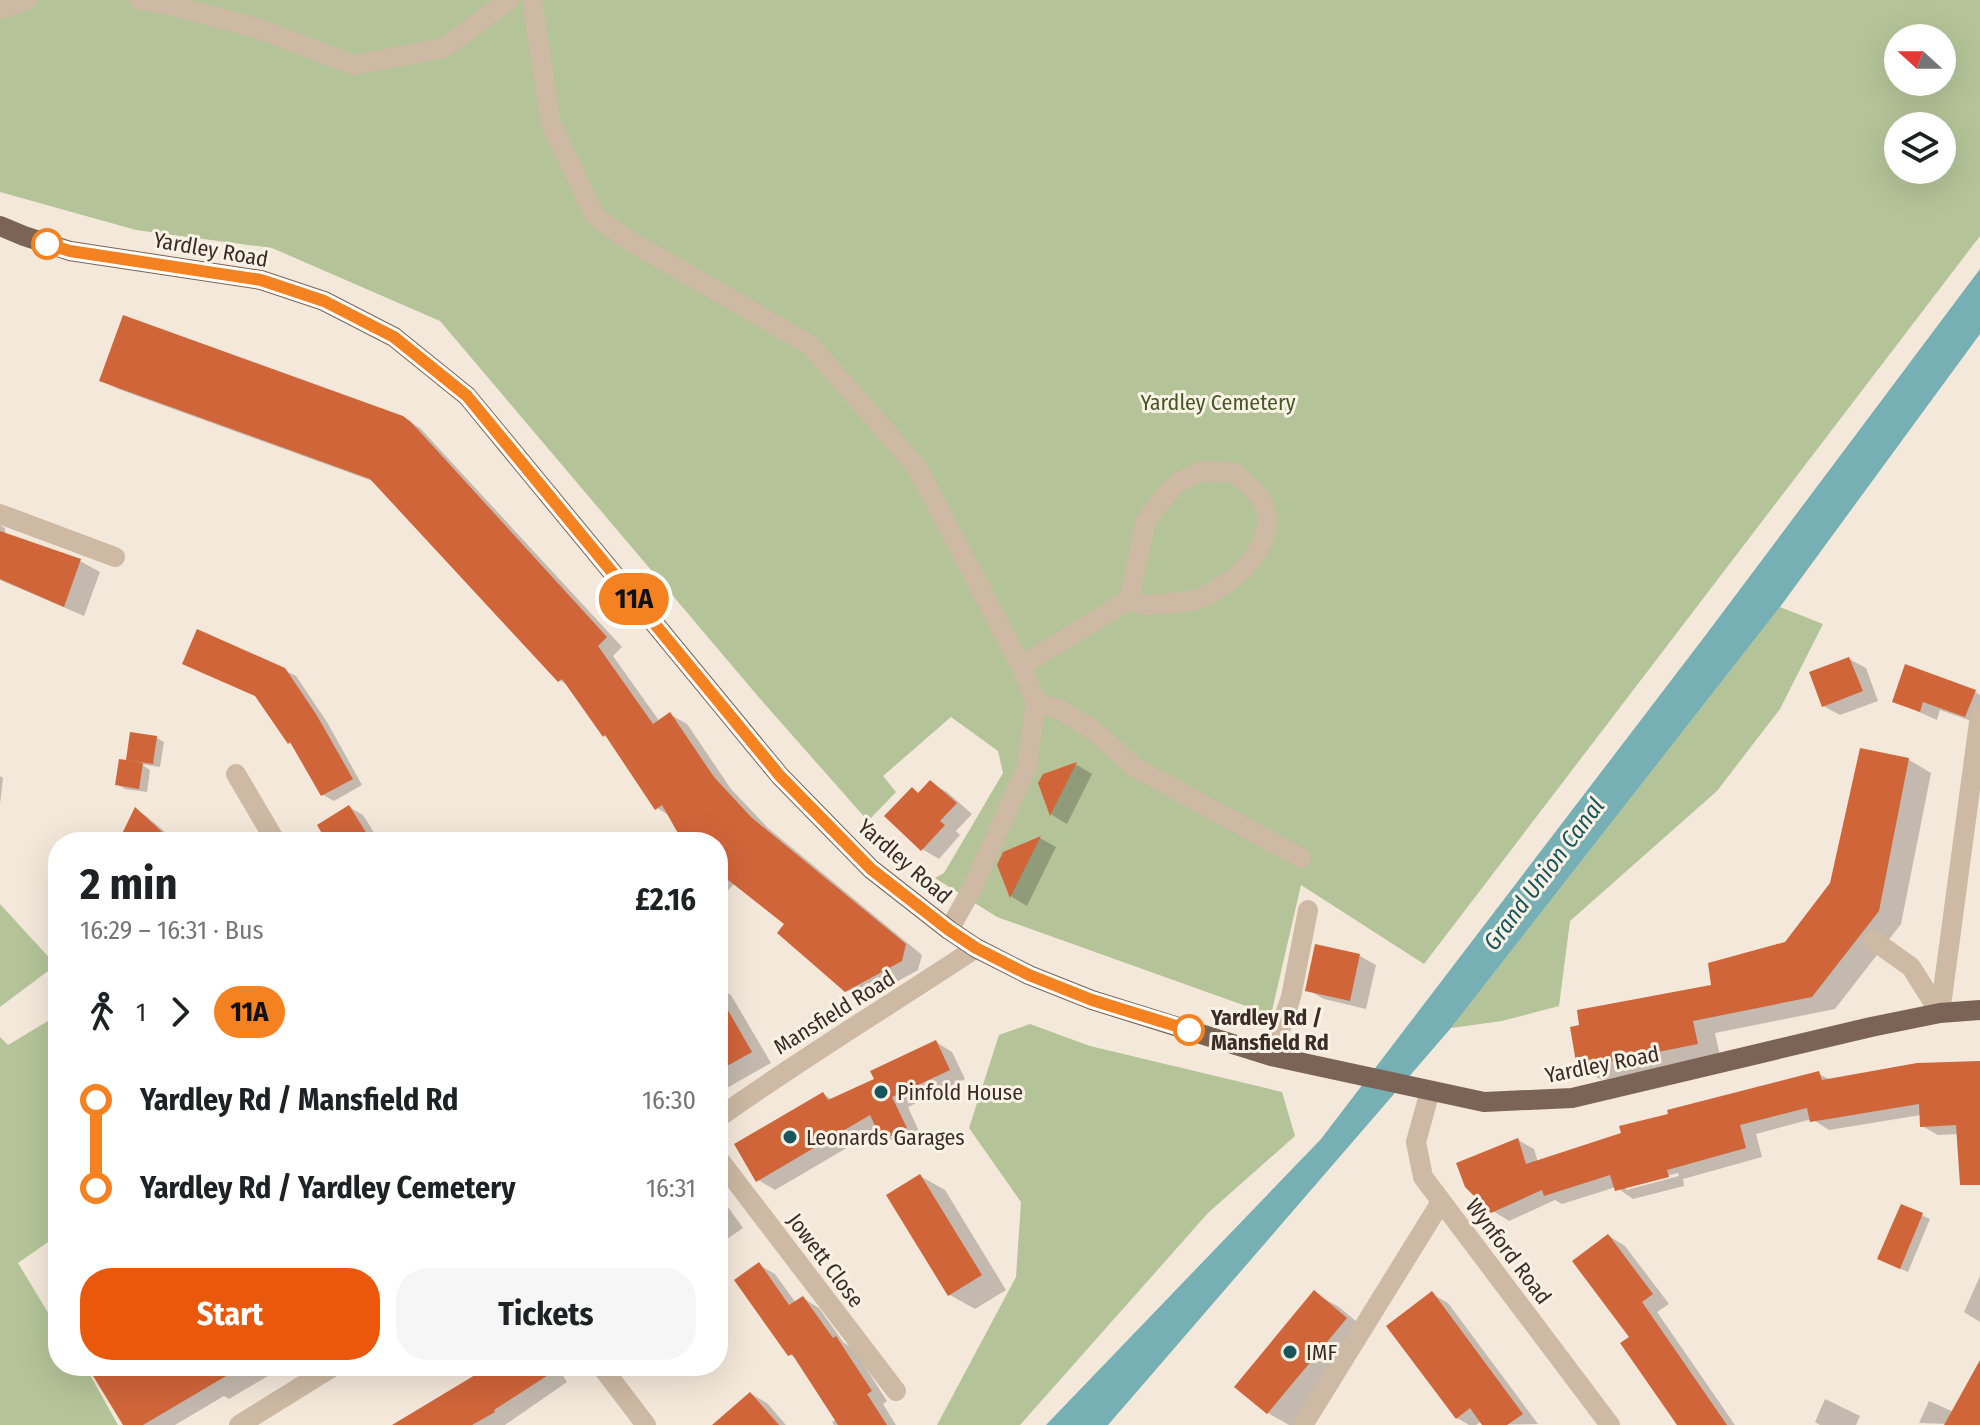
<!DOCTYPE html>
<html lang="en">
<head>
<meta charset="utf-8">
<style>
  body { margin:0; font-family:"Fira Sans Condensed",sans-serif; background:#f6f6f6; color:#202124; height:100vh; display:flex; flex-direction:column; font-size:30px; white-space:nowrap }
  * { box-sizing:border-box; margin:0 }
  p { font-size:26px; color:#757577 }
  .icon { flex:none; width:44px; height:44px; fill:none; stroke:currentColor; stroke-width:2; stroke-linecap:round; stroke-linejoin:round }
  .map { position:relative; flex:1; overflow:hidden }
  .drawer { position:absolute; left:48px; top:832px; width:680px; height:544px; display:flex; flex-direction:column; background:#fff; border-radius:32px; box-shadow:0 8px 32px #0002 }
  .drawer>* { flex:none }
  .badge { padding:0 16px; border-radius:26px; font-size:28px; line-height:52px }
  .needle { width:52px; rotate:291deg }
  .tools { position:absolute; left:1884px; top:24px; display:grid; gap:16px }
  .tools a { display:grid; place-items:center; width:72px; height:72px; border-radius:50%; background:#fff; box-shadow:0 8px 32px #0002; font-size:40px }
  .map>.badge { position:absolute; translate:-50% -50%; box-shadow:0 0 0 4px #fff }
  .legs { display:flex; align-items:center; gap:12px; height:88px; padding:0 32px; font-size:26px }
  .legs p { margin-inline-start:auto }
  .head { display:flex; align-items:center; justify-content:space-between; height:136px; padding:0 32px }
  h1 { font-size:44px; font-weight:700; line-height:60px }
  .action { display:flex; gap:16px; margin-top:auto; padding:16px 32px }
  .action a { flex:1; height:92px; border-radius:32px; background:#ea580c; color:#fff; font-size:32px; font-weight:700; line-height:92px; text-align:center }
  .action a+a { background:#f6f6f6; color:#202124 }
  ul { padding:0 32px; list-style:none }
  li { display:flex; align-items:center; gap:28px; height:88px; font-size:30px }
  li i { display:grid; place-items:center; width:12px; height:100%; margin:0 10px; background:currentColor }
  li i::after { content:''; width:20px; height:20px; margin:-10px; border:6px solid; border-radius:50%; background:#fff }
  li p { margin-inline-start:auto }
  li:first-child i { background:linear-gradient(#0000 50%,currentColor 0) }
  li:last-child i { background:linear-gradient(currentColor 50%,#0000 0) }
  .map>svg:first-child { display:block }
  .green { fill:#b4c498; fill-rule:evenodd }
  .water { fill:#76afb4 }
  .shadow { fill:#0003; fill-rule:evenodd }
  .building { fill:#d1653a }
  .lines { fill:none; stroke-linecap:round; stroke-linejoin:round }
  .minor { stroke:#cdb9a4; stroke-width:20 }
  .major { stroke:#7b6456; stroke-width:20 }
  .line-1-casing { stroke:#fff; stroke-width:18 }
  .line-1 { stroke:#f58220; stroke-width:12 }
  .stop-1-dot { fill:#fff; stroke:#f58220; stroke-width:4 }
  .poi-dot { fill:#18565d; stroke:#fbf2e6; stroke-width:3 }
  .labels { text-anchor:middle; stroke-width:6; stroke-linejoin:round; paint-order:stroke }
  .street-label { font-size:22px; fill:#382d27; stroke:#fbf2e6 }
  .park-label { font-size:22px; fill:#455828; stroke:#fbf2e6 }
  .stop-label { font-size:22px; font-weight:bold; fill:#382d27; stroke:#fbf2e6; text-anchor:start }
  .poi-label { font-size:22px; fill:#382d27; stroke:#fbf2e6; text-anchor:start }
  .water-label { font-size:24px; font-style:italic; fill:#18565d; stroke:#fbf2e6 }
</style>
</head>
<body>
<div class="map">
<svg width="1980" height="1425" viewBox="0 0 1980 1425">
  <rect width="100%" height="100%" fill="#f4e8da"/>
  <g class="green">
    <path d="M0 0H1980V236L1424 964 1301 885 1271 1015 997 917 935 878 944 873 1003 773 998 751 951 717 883 776 896 792 868 821 762 701 440 321 272 248 136 230 0 192ZM1898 38H1942V82H1898ZM1898 126H1942V170H1898Z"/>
    <path d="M1780 607 1823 624 1780 709 1717 791 1570 921 1559 1006 1502 1021 1451 1028Z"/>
    <path d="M0 904 56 965 0 1007Z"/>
    <path d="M58 1015V1235L18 1263 58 1329V1366H85L118 1425H0V1037L8 1045Z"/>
    <path d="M1030 1024 1090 1046 1282 1092 1295 1136 1208 1213 1020 1425H937L1016 1277 1021 1202 969 1128 999 1035Z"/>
  </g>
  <path class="water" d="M1980 269V334L1780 607 1451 1028 1108 1425H1046L1321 1139 1705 636Z"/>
  <g class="shadow">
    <path d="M101 380 402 418 420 428 622 647 613 656 660 722 671 715 687 724 731 789 768 828 922 955 918 970 864 1000 847 990 787 924 735 883 720 899 718 898V842H686L670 816 657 808 609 737 604 735 569 686 559 680 378 483 118 389Z"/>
    <path d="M0 525 5 528V535L80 561 100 572 84 616 0 580Z"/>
    <path d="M1849 659 1866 668 1878 701 1840 715 1823 706Z"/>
    <path d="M284 670 296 676 327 722 362 785 334 801 323 795 295 746 289 743 257 696Z"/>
    <path d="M1975 692 1980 695V724L1940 710 1937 720 1894 701Z"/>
    <path d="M131 734 157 738 164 742 160 767 141 764 150 770 147 792 125 789 117 784 128 763Z"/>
    <path d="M1861 750 1909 760 1931 773 1901 924 1835 1009 1715 1033 1720 1056 1602 1080 1579 1067 1786 944 1832 884Z"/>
    <path d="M1077 765 1092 774 1067 824 1052 815 1040 783 1044 776Z"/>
    <path d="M0 776 3 778 0 804Z"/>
    <path d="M931 783 947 792 972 814 956 831 960 835 939 859 922 849 886 816 912 789 920 794Z"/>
    <path d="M349 807 363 815 380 842H329Z"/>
    <path d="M136 810 146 816 177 842H120Z"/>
    <path d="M1040 838 1056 847 1027 906 1012 897 999 865 1005 853Z"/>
    <path d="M1360 956 1376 965 1366 1009 1324 999 1308 990Z"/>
    <path d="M718 987 731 995 771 1063 718 1093Z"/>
    <path d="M936 1042 952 1052 965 1079 908 1107 922 1138 908 1144H899L882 1135 879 1129 775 1190 758 1180 823 1094 833 1100 877 1080Z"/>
    <path d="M1980 1061V1147L1958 1134 1938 1135 1922 1126 1921 1115 1829 1130 1812 1119 1756 1134 1762 1157 1683 1179 1684 1186 1633 1199 1616 1187 1562 1204 1555 1200 1509 1221 1493 1211 1518 1140 1534 1149 1538 1162 1819 1074 1831 1080ZM1678 1173 1679 1176 1626 1190V1186Z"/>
    <path d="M920 1176 945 1190 1006 1290 975 1309 950 1295Z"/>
    <path d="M718 1193 743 1228 720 1244 718 1242Z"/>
    <path d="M1902 1206 1930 1219 1908 1272 1887 1263Z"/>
    <path d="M1609 1236 1625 1246 1669 1304 1657 1312 1735 1425H1680L1632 1337Z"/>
    <path d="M759 1265 775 1274 796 1303 803 1298 819 1308 844 1343 853 1348 887 1401 883 1404 896 1425H834L832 1422 837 1419 798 1359 790 1355Z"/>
    <path d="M1980 1276V1322L1964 1312Z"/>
    <path d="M1314 1293 1339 1307 1371 1334 1295 1425H1289L1268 1413 1236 1386Z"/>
    <path d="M1432 1294 1448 1303 1538 1424 1485 1425 1482 1421 1476 1425H1469L1457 1418Z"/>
    <path d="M1980 1363V1425L1919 1423 1929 1401 1954 1412Z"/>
    <path d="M108 1366H285L229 1399 224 1396 175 1425H125Z"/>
    <path d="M492 1366H557L567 1382 505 1425H397Z"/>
    <path d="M751 1394 767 1403 786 1425H715Z"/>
    <path d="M1825 1399 1860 1416 1856 1425H1820L1815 1422Z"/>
  </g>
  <g class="building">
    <path d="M123 315 403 416 411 422 607 637 598 646 653 724 670 712 714 777 751 817 906 944 902 961 845 992 777 933 784 924 718 872V842H683L662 805 655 810 605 735 603 737 562 679 558 682 370 479 99 381Z"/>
    <path d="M0 531 81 559 64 607 0 579Z"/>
    <path d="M197 629 285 668 316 714 353 779 321 796 290 742 288 744 255 696 182 664Z"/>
    <path d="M1849 657 1863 691 1822 707 1809 672Z"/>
    <path d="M1905 664 1976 690 1965 717 1923 702 1920 712 1892 702Z"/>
    <path d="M130 732 157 736 153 764 126 760 143 763 139 789 115 785 119 759 126 760Z"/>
    <path d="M1860 748 1909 758 1879 911 1812 997 1693 1021 1698 1044 1577 1068 1570 1027 1579 1025 1577 1010 1711 985 1708 963 1785 942 1830 883Z"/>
    <path d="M1077 762 1050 816 1038 783 1043 774Z"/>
    <path d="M930 780 957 803 940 821 945 825 921 851 884 816 912 787 918 793Z"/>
    <path d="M349 805 357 818 372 842H327L317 825Z"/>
    <path d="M135 807 173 842H118Z"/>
    <path d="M1041 836 1010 898 997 865 1003 852Z"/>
    <path d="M1315 944 1360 954 1350 1001 1305 991Z"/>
    <path d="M718 993 752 1052 718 1071Z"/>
    <path d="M936 1040 950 1070 892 1097 907 1128 891 1136H880L870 1115 756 1182 734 1144 823 1092 828 1100 874 1079 870 1071Z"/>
    <path d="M1980 1061V1185H1960L1956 1125 1920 1127 1919 1104 1810 1122 1807 1108 1740 1125 1746 1148 1667 1170 1669 1177 1615 1191 1610 1175 1544 1196 1542 1190 1491 1213 1465 1187 1456 1163 1518 1138 1526 1164 1621 1133 1619 1126 1668 1114 1667 1110 1819 1071 1822 1080 1917 1063Z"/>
    <path d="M920 1174 982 1275 948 1296 886 1195Z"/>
    <path d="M1901 1204 1923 1213 1900 1269 1877 1259Z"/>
    <path d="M1608 1234 1653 1294 1642 1302 1727 1425H1677L1620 1343 1629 1337 1572 1261Z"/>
    <path d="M759 1262 789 1305 803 1296 833 1338 836 1336 872 1391 867 1394 887 1425H838L792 1354 788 1356 734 1280Z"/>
    <path d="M1314 1290 1347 1318 1267 1414 1234 1387Z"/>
    <path d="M1432 1291 1523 1414 1507 1425H1482L1470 1408 1456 1419 1386 1326Z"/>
    <path d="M1980 1360V1425H1944Z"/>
    <path d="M87 1366H243L143 1425H123Z"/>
    <path d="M490 1366H562L494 1410 495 1412 472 1425H392Z"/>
    <path d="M750 1392 779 1425H712Z"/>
  </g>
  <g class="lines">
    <g class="minor">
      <path d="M140 0 162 3 257 28 354 65 444 48 509 0"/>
      <path d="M532 0 551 124 595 216 625 238 810 345 917 467 1021 666 1036 702 1027 767 973 887 949 930"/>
      <path d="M0 9 27 0"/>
      <path d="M0 514 115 557"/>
      <path d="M1021 666 1129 600 1146 520 1166 495 1179 482 1202 471 1234 473C1243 480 1254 488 1260 498 1287 539 1231 588 1196 600 1189 602 1154 605 1147 605 1141 605 1134 601 1129 600"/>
      <path d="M1036 702 1063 711 1094 731 1136 768 1301 858"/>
      <path d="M236 774 276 842"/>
      <path d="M1873 940 1911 967 1940 1013"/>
      <path d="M1940 1013 1980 715"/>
      <path d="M1271 1056 1291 997 1308 910"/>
      <path d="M1430 1091 1416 1142 1423 1177 1610 1425"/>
      <path d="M718 1118C802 1058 890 1005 976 948"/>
      <path d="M718 1158 896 1391"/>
      <path d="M601 1366 646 1425"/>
      <path d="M239 1425 334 1366"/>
      <path d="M1303 1425 1441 1202"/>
    </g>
    <path class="major" d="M0 226 24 236 70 251 261 280 324 301 394 337 467 396 780 776 871 869 949 930 976 948 1029 975 1092 1000 1271 1056 1484 1102 1572 1098 1871 1027 1940 1013 1980 1010"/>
  </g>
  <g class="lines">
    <defs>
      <path id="line-1" d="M47 244 70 251 261 280 324 301 394 337 467 396 780 776 871 869 949 930 976 948 1029 975 1092 1000 1189 1030"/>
    </defs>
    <use href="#line-1" class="line-1-casing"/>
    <use href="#line-1" class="line-1"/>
  </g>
  <g class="stop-1-dot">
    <circle cx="47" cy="244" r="14"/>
    <circle cx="1189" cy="1030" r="14"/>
  </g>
  <g class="poi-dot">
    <circle cx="881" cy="1092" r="8"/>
    <circle cx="790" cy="1137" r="8"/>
    <circle cx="1290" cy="1352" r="8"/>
  </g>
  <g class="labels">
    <g class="street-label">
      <text transform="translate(211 249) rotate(10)" y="8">Yardley Road</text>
      <text transform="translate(905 861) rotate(41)" y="8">Yardley Road</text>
      <text transform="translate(834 1012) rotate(-32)" y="8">Mansfield Road</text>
      <text transform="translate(1602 1064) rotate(-11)" y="8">Yardley Road</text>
      <text transform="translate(1509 1251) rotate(53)" y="8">Wynford Road</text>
      <text transform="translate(826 1260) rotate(53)" y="8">Jowett Close</text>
    </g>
    <g class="park-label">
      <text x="1218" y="410">Yardley Cemetery</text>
    </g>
    <g class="stop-label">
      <text x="1211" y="1025">Yardley Rd /<tspan x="1211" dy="25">Mansfield Rd</tspan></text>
    </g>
    <g class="poi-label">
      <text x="897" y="1100">Pinfold House</text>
      <text x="806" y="1145">Leonards Garages</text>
      <text x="1306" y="1360">IMF</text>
    </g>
    <g class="water-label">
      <text transform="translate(1544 874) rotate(-53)" y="8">Grand Union Canal</text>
    </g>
  </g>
</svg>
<div class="tools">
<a><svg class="needle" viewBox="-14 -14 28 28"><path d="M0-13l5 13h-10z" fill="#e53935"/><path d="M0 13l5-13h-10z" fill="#757577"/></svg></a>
<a><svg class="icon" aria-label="layers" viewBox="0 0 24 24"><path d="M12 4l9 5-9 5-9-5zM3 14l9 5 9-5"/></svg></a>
</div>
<b class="badge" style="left:634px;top:599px;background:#f58220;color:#111">11A</b>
<section class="drawer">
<div class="head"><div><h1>2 min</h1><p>16:29 – 16:31 · Bus</p></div><b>£2.16</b></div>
<div class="legs"><svg class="icon" aria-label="walk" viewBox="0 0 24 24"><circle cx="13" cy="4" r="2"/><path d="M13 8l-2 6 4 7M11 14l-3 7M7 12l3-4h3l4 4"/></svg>1<svg class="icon" aria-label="forward" viewBox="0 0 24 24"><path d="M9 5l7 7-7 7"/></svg><b class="badge" style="background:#f58220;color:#111">11A</b></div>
<ul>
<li><i style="color:#f58220"></i><b>Yardley Rd / Mansfield Rd</b><p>16:30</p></li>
<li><i style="color:#f58220"></i><b>Yardley Rd / Yardley Cemetery</b><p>16:31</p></li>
</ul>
<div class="action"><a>Start</a><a>Tickets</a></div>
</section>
</div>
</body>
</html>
